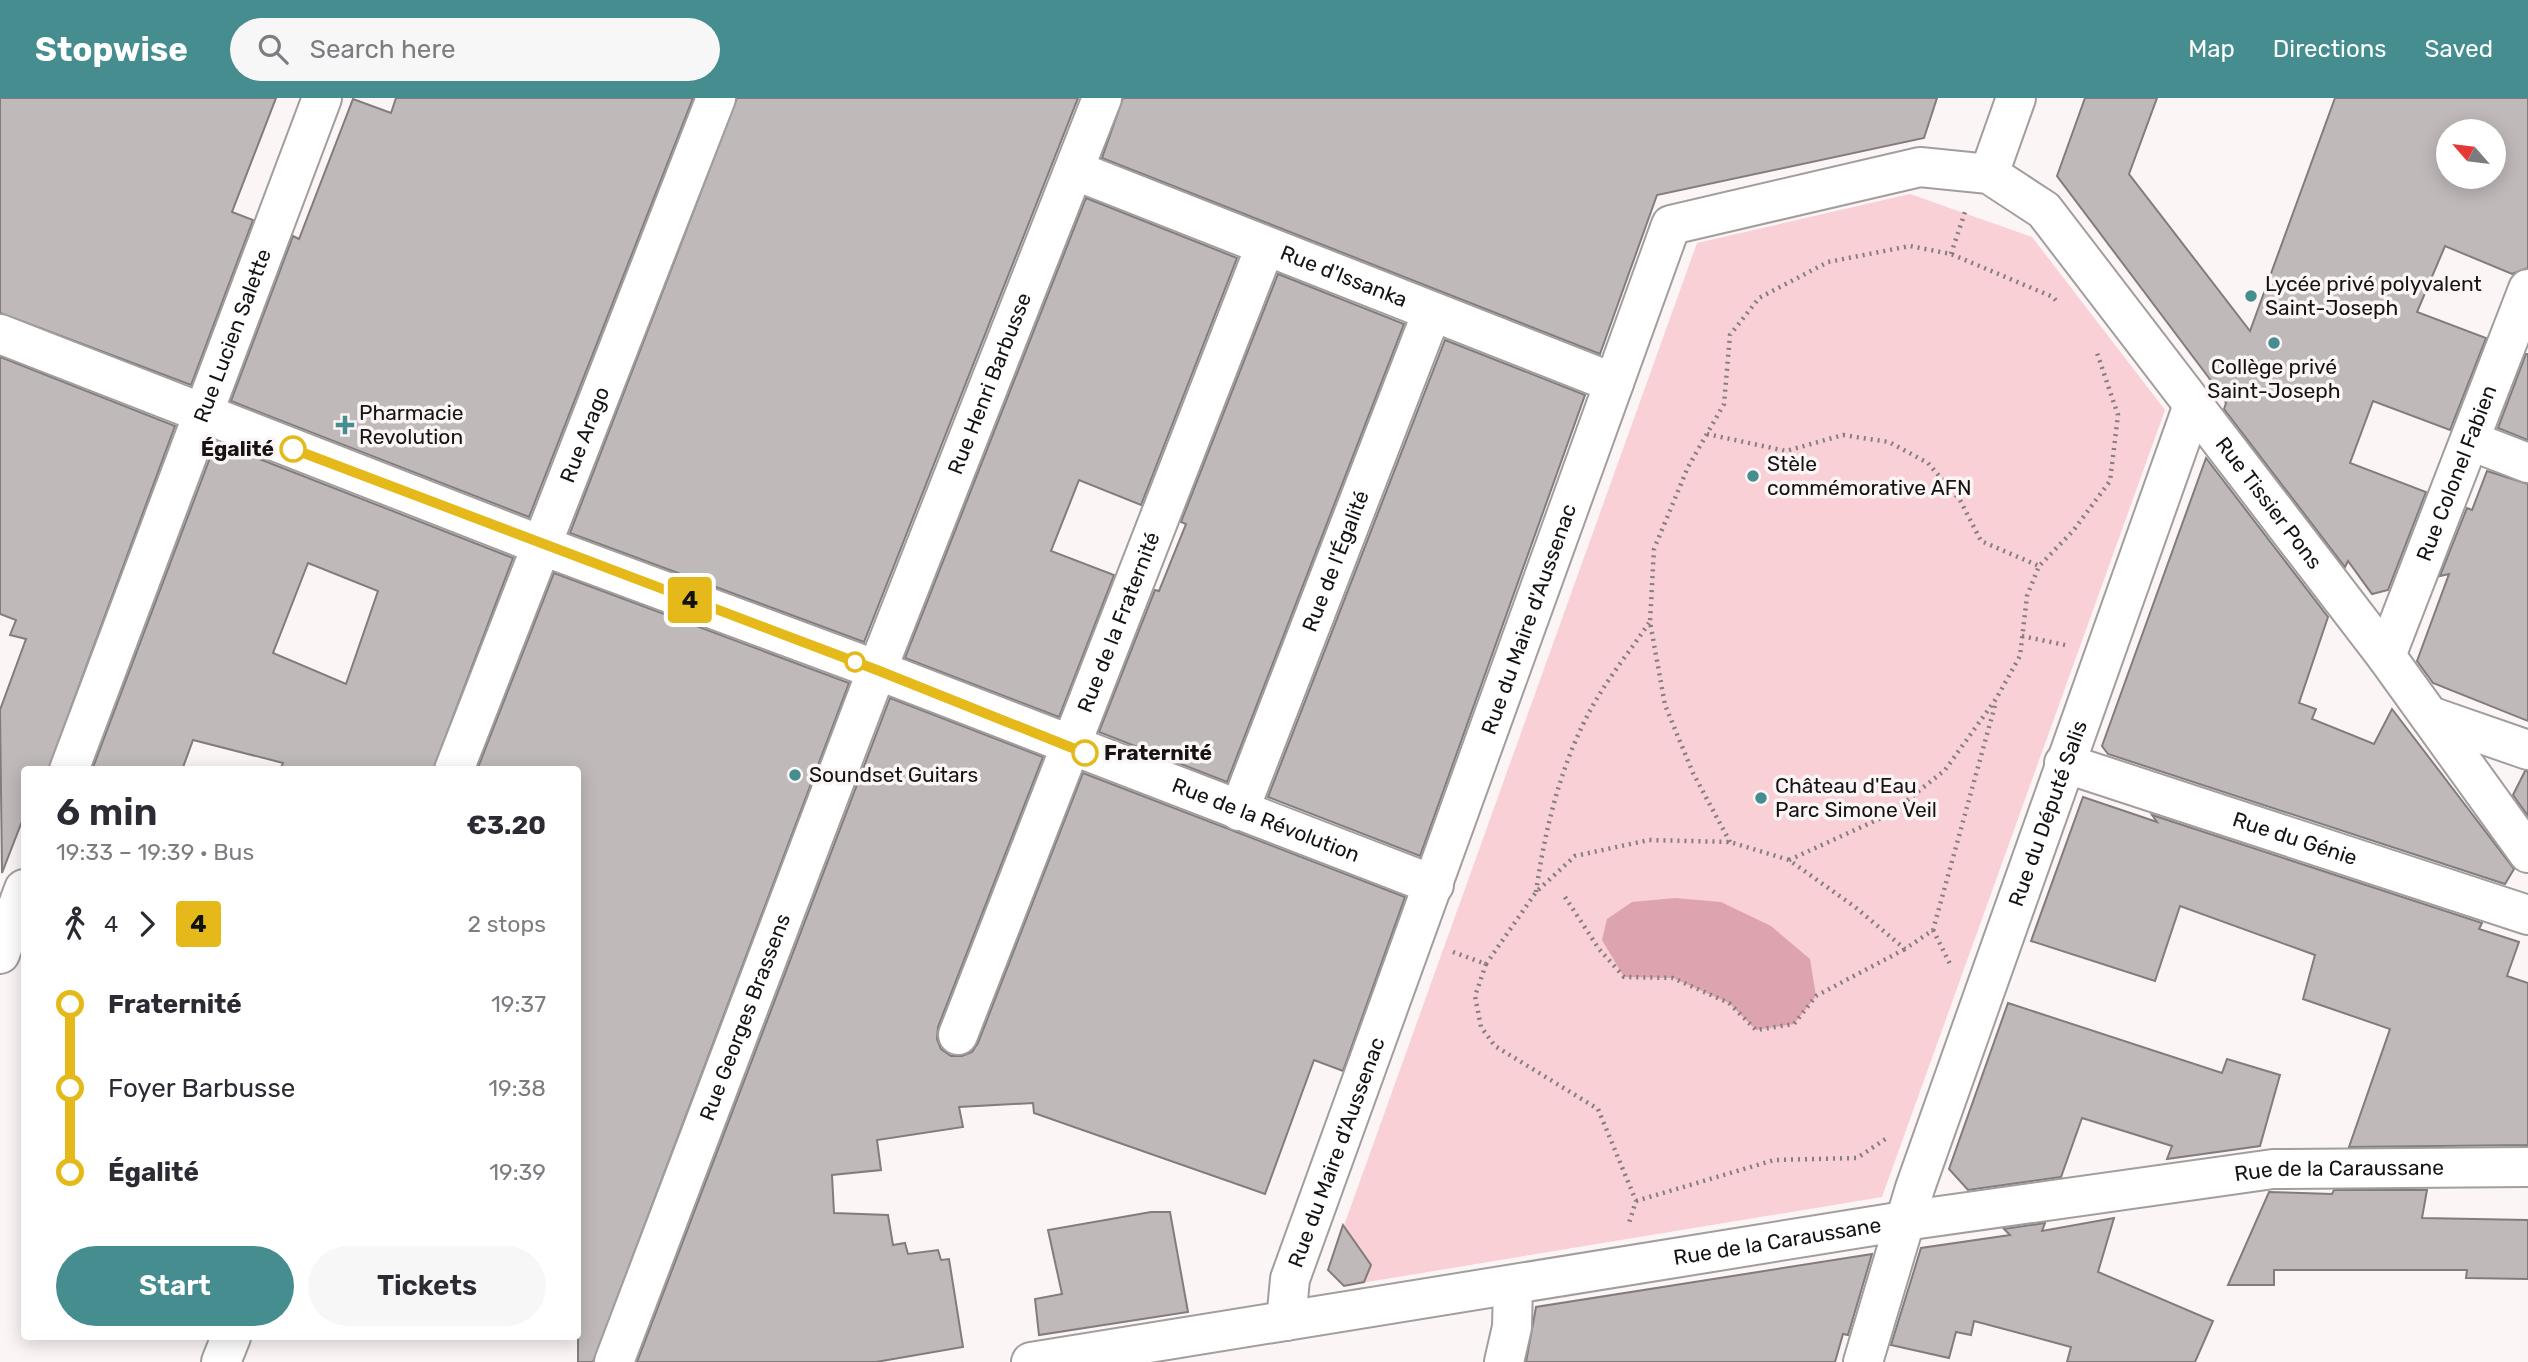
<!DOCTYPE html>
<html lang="en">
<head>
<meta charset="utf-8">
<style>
  body { margin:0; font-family:Rubik,sans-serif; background:#f7f7f7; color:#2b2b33; height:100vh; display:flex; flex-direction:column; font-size:26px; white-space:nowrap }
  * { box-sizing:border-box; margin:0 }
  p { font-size:23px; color:#7c7c81 }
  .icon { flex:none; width:38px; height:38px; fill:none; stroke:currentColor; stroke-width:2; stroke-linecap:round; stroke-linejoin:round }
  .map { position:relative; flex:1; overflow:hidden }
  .panel { position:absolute; left:21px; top:668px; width:560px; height:574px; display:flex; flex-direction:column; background:#fff; border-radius:7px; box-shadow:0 4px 18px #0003 }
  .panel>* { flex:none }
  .badge { padding:0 14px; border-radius:5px; font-size:24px; line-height:46px }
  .needle { width:46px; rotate:298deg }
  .tools { position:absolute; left:2436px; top:21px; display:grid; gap:14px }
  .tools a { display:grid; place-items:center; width:70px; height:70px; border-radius:50%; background:#fff; box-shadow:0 4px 18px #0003; font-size:35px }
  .map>.badge { position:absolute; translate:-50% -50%; box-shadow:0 0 0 4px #fff }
  .legs { display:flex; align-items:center; gap:10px; height:77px; padding:0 35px; font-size:23px }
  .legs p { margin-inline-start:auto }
  .headline { display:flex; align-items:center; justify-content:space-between; height:119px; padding:0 35px }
  h1 { font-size:38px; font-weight:600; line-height:52px }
  .cta { display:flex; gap:14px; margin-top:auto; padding:14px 35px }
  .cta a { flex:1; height:80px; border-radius:42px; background:#458d8f; color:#fff; font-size:28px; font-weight:600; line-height:80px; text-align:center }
  .cta a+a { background:#f7f7f7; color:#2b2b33 }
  ul { padding:0 35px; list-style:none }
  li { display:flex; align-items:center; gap:24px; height:84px; font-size:26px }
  li i { display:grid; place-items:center; width:10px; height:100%; margin:0 9px; background:currentColor }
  li i::after { content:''; width:18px; height:18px; margin:-9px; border:5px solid; border-radius:50%; background:#fff }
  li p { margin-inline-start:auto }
  li:first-child i { background:linear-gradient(#0000 50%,currentColor 0) }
  li:last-child i { background:linear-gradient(currentColor 50%,#0000 0) }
  header { display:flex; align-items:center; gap:42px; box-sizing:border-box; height:98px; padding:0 35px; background:#458d8f; color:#fff }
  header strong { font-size:33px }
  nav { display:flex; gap:38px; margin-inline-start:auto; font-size:24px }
  .search { width:490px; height:63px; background:#f7f7f7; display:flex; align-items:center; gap:18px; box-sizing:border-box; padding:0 24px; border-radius:38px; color:#7c7c81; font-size:26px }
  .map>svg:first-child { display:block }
  .green { fill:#f9d0d6 }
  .water { fill:#dea4ae }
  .building { fill:#c0b9ba; stroke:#827c7d; stroke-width:2; fill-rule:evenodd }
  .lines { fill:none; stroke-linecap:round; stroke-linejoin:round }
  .minor-casing { stroke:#a49d9e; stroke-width:42 }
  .tertiary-casing { stroke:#a49d9e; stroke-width:42 }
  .path { stroke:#837e7f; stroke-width:4.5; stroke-dasharray:2 5; stroke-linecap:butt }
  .minor { stroke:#fff; stroke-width:38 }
  .tertiary { stroke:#fff; stroke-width:38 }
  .line-1-casing { stroke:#fff; stroke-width:16 }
  .line-1 { stroke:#e4b919; stroke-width:10 }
  .poi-dot { fill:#458d8f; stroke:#fcf5f6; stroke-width:2.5 }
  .stop-1-dot { fill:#fff; stroke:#e4b919; stroke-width:3.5 }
  .labels { text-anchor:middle; stroke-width:7; stroke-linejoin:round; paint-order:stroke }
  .street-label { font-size:21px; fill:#151313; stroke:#fcf5f6 }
  .poi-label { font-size:21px; fill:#151313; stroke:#fcf5f6; text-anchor:start }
  .stop-label { font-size:21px; font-weight:bold; fill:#151313; stroke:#fcf5f6; text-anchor:end }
</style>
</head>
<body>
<header>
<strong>Stopwise</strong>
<div class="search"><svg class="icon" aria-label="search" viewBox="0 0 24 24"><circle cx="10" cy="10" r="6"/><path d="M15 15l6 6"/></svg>Search here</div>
<nav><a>Map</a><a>Directions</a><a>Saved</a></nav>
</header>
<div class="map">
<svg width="2528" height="1264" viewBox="0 0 2528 1264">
  <rect width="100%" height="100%" fill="#fcf5f6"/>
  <path class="green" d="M1910 96 2032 139 2165 312 1882 1099 1343 1188 1328 1172 1697 145Z"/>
  <path class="water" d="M1675 800 1721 804 1771 828 1810 861 1816 898 1794 926 1756 932 1729 905 1673 880 1624 879 1602 842 1607 821 1632 804Z"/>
  <g class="building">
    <path d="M0 0H276L232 114 253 122 191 287 0 215Z"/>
    <path d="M396 0H693L529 419 231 303 293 138 299 141 353 1 391 15Z"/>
    <path d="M737 0H1078L864 544 570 435Z"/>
    <path d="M1123 0H1937L1924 40 1657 97 1600 256 1102 60Z"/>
    <path d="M2085 0H2157L2129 76 2250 233 2335 0H2528V170L2512 176 2445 148 2417 214 2486 240 2450 332 2373 303 2350 365 2426 394 2388 492 2372 496 2348 463 2345 469 2224 311 2226 305 2215 288 2057 78ZM2448 33H2494V79H2448Z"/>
    <path d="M1086 100 1237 160 1141 407 1079 382 1051 453 1114 477 1059 619 905 560Z"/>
    <path d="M1278 176 1404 226 1227 684 1099 634 1155 492 1159 493 1186 426 1181 424Z"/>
    <path d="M1445 242 1585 297 1420 758 1268 699Z"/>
    <path d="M2526 256H2528V342L2498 330Z"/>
    <path d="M0 259 175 328 48 672H24V718L2 775 0 612 26 541 10 537 16 522 0 516Z"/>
    <path d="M216 344 513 460 433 672H280L283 665 193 642 182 672H92ZM308 465 378 493 346 586 273 555Z"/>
    <path d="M2206 360 2328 519 2299 605 2316 611 2312 621 2374 646 2392 611 2514 771 2505 786 2108 656 2102 648Z"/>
    <path d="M2487 373 2528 386V623L2433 585 2417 563 2449 476 2440 478 2467 410 2472 412Z"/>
    <path d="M554 475 849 585 593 1264H578V672H477Z"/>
    <path d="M890 600 1043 659 938 929 937 941 941 951 951 958H962L972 954 978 945 1083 675 1405 799 1343 973 1314 962 1265 1096 1034 1015 1033 1005 959 1009 963 1029 877 1042 881 1072 832 1077 834 1115 888 1117 893 1147 905 1145 908 1156 938 1152 941 1162 949 1161 963 1249 876 1264H637Z"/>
    <path d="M2525 673H2528V718L2513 697Z"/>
    <path d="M2083 699 2157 724 2152 717 2482 825 2479 831 2519 844 2507 878 2528 885V1047L2349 1049 2390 931 2303 901 2315 857 2180 808 2155 883 2031 843Z"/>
    <path d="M2008 905 2222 975 2227 961 2280 977 2260 1048 2167 1061 2172 1048 2082 1020 2061 1079 1968 1092 1949 1071Z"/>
    <path d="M2334 1092H2427L2422 1120 2528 1122V1181L2466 1180 2467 1172H2274V1187H2228L2269 1094 2332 1096Z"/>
    <path d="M1151 1114H1170L1188 1214 1039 1237 1035 1201 1062 1196 1048 1132Z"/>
    <path d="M2114 1120 2098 1174 2213 1223 2195 1264H2067L2071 1249 1974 1223 1971 1237 1956 1234 1949 1260 1891 1247 1921 1150 2010 1137 2004 1131 2045 1125 2042 1133Z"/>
    <path d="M1343 1127 1371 1167 1364 1184 1344 1188 1328 1172Z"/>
    <path d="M1872 1156 1848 1237 1843 1236 1835 1264H1526L1536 1209Z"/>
  </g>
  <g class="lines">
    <defs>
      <g id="minor">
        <path id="s1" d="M1074 72 1614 285"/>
        <path d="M1989 76 2016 0"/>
        <path id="s2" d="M0 236 543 448 877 572 1434 787"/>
        <path d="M2471 343 2528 365"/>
        <path id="s3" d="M2386 558 2528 191"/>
        <path d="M2430 618 2528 652"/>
        <path id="s4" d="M2064 665 2528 817"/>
        <path id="s5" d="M69 672 322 0"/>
        <path id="s6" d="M454 672 716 0"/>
        <path id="s7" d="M1239 713 1432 214"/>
        <path d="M0 856 24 791"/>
        <path id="s8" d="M958 937 1265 149"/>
        <path id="s9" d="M1286 1223 1290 1181C1420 831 1543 478 1671 127L1920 69 1989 76 2044 112 2386 558 2528 755"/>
        <path d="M221 1264 231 1239"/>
        <path id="s10" d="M614 1264 877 572 1102 0"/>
        <path d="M1504 1264 1512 1229 1513 1187"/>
        <path id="s11" d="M1863 1264 1915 1090 2193 307"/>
      </g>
      <g id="tertiary">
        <path id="s12" d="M1031 1264 1904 1123 2273 1071 2528 1069"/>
      </g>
    </defs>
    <use href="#minor" class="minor-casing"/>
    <use href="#tertiary" class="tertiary-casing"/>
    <g class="path">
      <path d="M1951 156 1965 114"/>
      <path d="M1707 336 1786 353 1843 337 1889 344 1928 365 1960 402 1981 443 2039 468"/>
      <path d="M2022 538 2065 547"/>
      <path d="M1730 744 1693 675 1665 607 1650 524 1654 451 1688 369 1724 306 1730 237 1759 200 1828 164 1910 148 1951 156 2053 199 2058 205"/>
      <path d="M1789 762 1890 716 1945 672 1996 601 2020 558 2027 498 2039 468 2073 433 2110 383 2118 317 2096 252"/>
      <path d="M1536 794C1545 731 1561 665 1592 609 1608 580 1630 553 1649 525"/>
      <path d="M1565 799 1599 851 1624 879 1673 880 1729 905 1756 932 1794 926 1816 898 1905 851"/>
      <path d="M1933 832 1950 866"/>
      <path d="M1453 854 1486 866 1536 794 1575 758 1649 742 1730 744 1789 762 1855 809 1905 851 1933 832 1996 604"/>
      <path d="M1486 866 1475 898 1481 929 1495 948 1598 1011 1636 1103 1629 1125"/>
      <path d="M1636 1103 1774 1062 1857 1060 1887 1040"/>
    </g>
    <use href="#minor" class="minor"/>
    <use href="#tertiary" class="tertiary"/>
  </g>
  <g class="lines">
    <defs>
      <path id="line-1" d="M293 351 877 572 1085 655"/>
    </defs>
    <use href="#line-1" class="line-1-casing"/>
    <use href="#line-1" class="line-1"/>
  </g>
  <g class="poi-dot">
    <circle cx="2251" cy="198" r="7"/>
    <circle cx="2274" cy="245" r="7"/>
    <path d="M341.5 316.5h7v7h7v7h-7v7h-7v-7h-7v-7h7z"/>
    <circle cx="1753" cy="378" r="7"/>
    <circle cx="795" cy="677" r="7"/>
    <circle cx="1761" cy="700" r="7"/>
  </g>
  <g class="stop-1-dot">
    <circle cx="293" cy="351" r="12"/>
    <circle cx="855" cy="564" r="9"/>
    <circle cx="1085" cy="655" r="12"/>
  </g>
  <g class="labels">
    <g class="street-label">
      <text dy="7" stroke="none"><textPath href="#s1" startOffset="290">Rue d'Issanka</textPath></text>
      <text dy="7" stroke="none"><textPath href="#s5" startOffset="464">Rue Lucien Salette</textPath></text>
      <text dy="7" stroke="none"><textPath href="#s10" startOffset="1048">Rue Henri Barbusse</textPath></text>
      <text dy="7" stroke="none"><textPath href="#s6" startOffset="360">Rue Arago</textPath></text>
      <text dy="7" stroke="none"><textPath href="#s3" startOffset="196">Rue Colonel Fabien</textPath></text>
      <text dy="7" stroke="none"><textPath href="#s9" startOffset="1923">Rue Tissier Pons</textPath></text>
      <text dy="7" stroke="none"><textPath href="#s7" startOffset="268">Rue de l'Égalité</textPath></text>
      <text dy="7" stroke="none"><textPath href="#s9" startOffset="744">Rue du Maire d'Aussenac</textPath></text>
      <text dy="7" stroke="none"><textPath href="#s8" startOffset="443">Rue de la Fraternité</textPath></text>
      <text dy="7" stroke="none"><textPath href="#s11" startOffset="579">Rue du Député Salis</textPath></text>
      <text dy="7" stroke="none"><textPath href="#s2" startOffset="1356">Rue de la Révolution</textPath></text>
      <text dy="7" stroke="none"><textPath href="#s4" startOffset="243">Rue du Génie</textPath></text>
      <text dy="7" stroke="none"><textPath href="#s10" startOffset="369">Rue Georges Brassens</textPath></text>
      <text dy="7" stroke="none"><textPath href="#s9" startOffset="177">Rue du Maire d'Aussenac</textPath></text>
      <text dy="7" stroke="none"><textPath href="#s12" startOffset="1323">Rue de la Caraussane</textPath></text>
      <text dy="7" stroke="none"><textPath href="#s12" startOffset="756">Rue de la Caraussane</textPath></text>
    </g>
    <g class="poi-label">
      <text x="2265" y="193">Lycée privé polyvalent<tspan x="2265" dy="24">Saint-Joseph</tspan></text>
      <text x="2274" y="276" text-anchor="middle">Collège privé<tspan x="2274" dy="24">Saint-Joseph</tspan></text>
      <text x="359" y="322">Pharmacie<tspan x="359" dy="24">Revolution</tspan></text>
      <text x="1767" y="373">Stèle<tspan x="1767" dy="24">commémorative AFN</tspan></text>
      <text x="809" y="684">Soundset Guitars</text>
      <text x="1775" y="695">Château d'Eau<tspan x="1775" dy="24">Parc Simone Veil</tspan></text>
    </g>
    <g class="stop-label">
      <text x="274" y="358">Égalité</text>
      <text x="1104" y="662" text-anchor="start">Fraternité</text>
    </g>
  </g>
</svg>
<div class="tools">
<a><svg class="needle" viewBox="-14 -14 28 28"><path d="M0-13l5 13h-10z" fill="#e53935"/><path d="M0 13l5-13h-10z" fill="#7c7c81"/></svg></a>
</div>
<b class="badge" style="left:690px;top:502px;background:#e4b919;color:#111">4</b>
<section class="panel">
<div class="headline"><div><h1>6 min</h1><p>19:33 – 19:39 · Bus</p></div><b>€3.20</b></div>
<div class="legs"><svg class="icon" aria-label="walk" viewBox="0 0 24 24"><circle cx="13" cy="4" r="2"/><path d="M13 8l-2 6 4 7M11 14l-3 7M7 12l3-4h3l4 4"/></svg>4<svg class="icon" aria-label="forward" viewBox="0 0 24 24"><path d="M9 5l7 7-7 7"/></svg><b class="badge" style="background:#e4b919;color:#111">4</b><p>2 stops</p></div>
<ul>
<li><i style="color:#e4b919"></i><b>Fraternité</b><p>19:37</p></li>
<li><i style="color:#e4b919"></i><span>Foyer Barbusse</span><p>19:38</p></li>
<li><i style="color:#e4b919"></i><b>Égalité</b><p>19:39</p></li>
</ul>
<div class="cta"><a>Start</a><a>Tickets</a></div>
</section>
</div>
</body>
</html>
